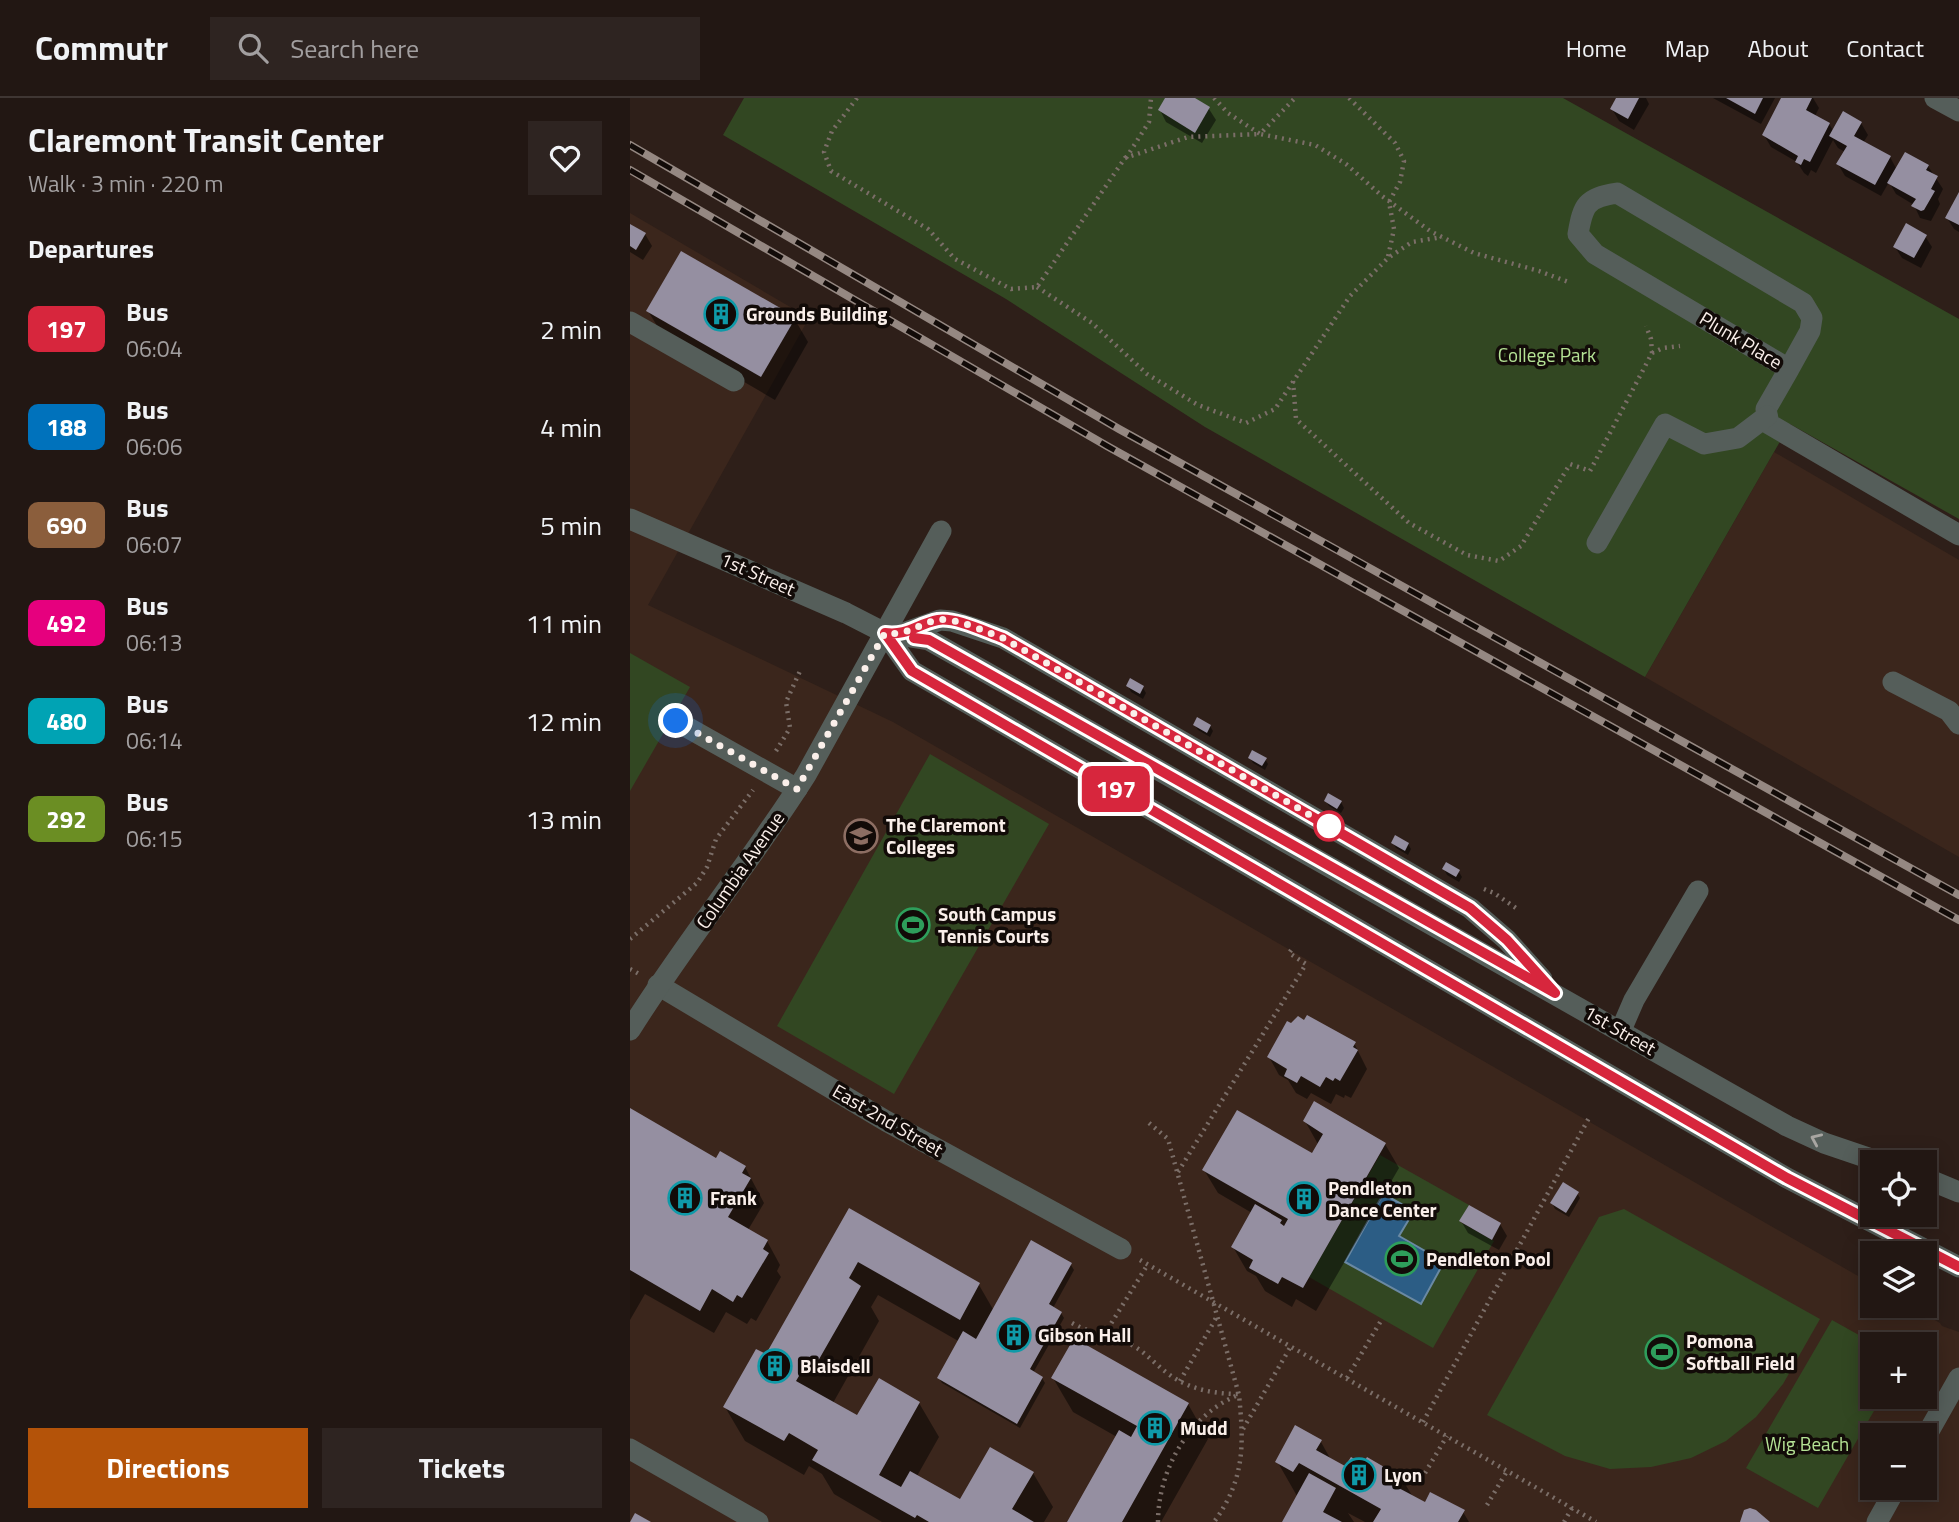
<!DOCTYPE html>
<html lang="en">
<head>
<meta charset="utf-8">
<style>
  body { margin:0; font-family:"Titillium Web",sans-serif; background:#2e2421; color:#f1f3f6; height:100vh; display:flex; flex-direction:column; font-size:26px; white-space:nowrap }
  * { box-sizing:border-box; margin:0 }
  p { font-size:23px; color:#a29fa0 }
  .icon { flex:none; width:38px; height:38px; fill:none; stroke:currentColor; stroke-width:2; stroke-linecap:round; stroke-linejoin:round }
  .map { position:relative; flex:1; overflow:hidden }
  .details { display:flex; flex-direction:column; background:#221713; width:630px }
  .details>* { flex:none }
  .badge { padding:0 14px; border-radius:10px; font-size:24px; line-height:46px }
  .tools { position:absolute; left:1230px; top:1052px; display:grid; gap:14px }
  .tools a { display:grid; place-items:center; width:77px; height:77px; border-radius:0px; background:#221713; box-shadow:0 4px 18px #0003,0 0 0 2px #3f3633; font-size:35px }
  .you { position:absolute; width:35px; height:35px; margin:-18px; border:5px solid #fff; border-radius:50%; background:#1a73e8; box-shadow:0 0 0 10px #1a73e833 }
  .map>.badge { position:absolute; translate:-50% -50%; box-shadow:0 0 0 4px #fff }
  h2 { padding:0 28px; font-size:26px; line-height:63px }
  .round { display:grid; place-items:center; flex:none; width:74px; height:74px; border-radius:0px; background:#2e2421 }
  .head { display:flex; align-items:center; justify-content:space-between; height:119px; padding:0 28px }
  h1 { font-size:33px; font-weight:700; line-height:52px }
  .action { display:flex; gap:14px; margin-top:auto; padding:14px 28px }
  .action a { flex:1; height:80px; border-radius:0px; background:#b45309; color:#fff; font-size:28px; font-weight:700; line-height:80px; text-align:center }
  .action a+a { background:#2e2421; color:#f1f3f6 }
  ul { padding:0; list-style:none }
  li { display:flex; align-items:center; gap:21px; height:98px; padding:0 28px }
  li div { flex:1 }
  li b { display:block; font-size:26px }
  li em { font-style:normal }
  li .badge { min-width:77px; font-weight:700; text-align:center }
  header { display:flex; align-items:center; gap:42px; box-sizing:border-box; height:98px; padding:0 35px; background:#221713; border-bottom:2px solid #3f3633 }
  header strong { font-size:33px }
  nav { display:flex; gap:38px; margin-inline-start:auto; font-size:24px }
  .search { width:490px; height:63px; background:#2e2421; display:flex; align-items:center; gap:18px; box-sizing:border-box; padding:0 24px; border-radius:0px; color:#a29fa0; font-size:26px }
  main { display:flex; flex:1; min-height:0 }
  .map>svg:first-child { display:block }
  .built { fill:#3b261c; fill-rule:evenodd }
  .green { fill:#324722 }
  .water { fill:#2c5d85; stroke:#6a89a3; stroke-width:2 }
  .shadow { fill:#0007 }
  .building { fill:#958fa1 }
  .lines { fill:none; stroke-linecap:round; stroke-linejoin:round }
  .path { stroke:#7b6e68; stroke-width:4.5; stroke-dasharray:2 5; stroke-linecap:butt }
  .minor { stroke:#555e5a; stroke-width:21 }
  .rail-casing { stroke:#958882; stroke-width:8 }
  .rail { stroke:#120b08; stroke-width:5; stroke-dasharray:16; stroke-linecap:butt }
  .oneway { stroke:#a8a6a2 }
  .line-casing { stroke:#fff; stroke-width:16 }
  .line { stroke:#d7263d; stroke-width:10 }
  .walk { stroke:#faefea; stroke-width:7; stroke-dasharray:0 12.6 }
  .stop-dot { fill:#fff; stroke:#d7263d; stroke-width:3.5 }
  .labels { text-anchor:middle; stroke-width:7; stroke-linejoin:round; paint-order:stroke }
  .poi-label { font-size:19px; font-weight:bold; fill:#faefea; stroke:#120b08; text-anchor:start }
  .street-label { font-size:19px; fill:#faefea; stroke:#120b08 }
  .park-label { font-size:19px; fill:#b5e395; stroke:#120b08 }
</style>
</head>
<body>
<header>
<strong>Commutr</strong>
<div class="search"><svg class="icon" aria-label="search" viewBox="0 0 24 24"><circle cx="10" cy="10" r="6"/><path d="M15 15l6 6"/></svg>Search here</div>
<nav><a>Home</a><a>Map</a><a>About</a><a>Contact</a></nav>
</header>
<main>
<section class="details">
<div class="head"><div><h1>Claremont Transit Center</h1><p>Walk · 3 min · 220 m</p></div><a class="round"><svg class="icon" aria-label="heart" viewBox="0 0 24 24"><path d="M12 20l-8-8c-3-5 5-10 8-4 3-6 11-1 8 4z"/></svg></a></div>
<h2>Departures</h2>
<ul>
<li><span class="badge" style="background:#d7263d;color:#fff">197</span><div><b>Bus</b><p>06:04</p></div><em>2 min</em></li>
<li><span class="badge" style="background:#0072bc;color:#fff">188</span><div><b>Bus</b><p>06:06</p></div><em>4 min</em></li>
<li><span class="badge" style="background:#8b5e3c;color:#fff">690</span><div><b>Bus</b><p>06:07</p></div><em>5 min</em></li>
<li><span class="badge" style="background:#e6007e;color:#fff">492</span><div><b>Bus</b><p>06:13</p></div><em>11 min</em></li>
<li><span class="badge" style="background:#00a3b4;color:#fff">480</span><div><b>Bus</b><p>06:14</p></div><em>12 min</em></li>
<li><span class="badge" style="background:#6b8e23;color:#fff">292</span><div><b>Bus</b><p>06:15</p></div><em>13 min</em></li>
</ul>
<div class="action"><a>Directions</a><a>Tickets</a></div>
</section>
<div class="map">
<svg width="1329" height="1424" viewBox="0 0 1329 1424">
  <rect width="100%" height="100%" fill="#2e1f19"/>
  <g class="built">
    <path d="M0 115 179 220 18 507 263 624 1242 1186V1208H1280L1310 1225 1312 1228 1329 1234V1424H0ZM1242 1246H1295V1298H1242ZM1242 1337H1295V1390H1242Z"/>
    <path d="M1144 354 1329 462V759L1015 579Z"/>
  </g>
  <g class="green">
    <path d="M114 0H933L1329 221V421L1160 326 1015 579 575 329 376 201 93 37Z"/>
    <path d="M0 555 60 589 0 693Z"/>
    <path d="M300 656 419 726 264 996 147 928Z"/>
    <path d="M750 1057 839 1107 830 1124 864 1143 803 1250 679 1179Z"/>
    <path d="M994 1111 1190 1221 1153 1286 1126 1319 1096 1343 1061 1360 1021 1369 980 1371 935 1358 857 1317 969 1119Z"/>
    <path d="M1202 1222 1245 1246H1242V1298L1252 1299 1188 1410 1116 1370Z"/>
  </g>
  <path class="water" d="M753 1096 784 1113 769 1138 814 1164 791 1206 715 1164Z"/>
  <g class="shadow">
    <path d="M537 0H561L579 11 586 22 572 45 536 24 530 12Z"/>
    <path d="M988 0H1016L1019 6 1004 32 989 23 982 11Z"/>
    <path d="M1083 0H1145L1131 26Z"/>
    <path d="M1153 0H1183L1189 10 1185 18 1199 26 1204 34 1231 25 1238 37 1233 45 1260 59 1267 72 1298 68 1313 91 1308 101 1310 106 1301 123 1290 120 1284 107 1266 96 1259 84 1251 98 1215 78 1208 66 1215 54 1208 50 1203 42 1186 75 1181 72 1178 78 1174 75 1167 64 1141 49 1134 37Z"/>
    <path d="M1329 98V134L1324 131 1317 120Z"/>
    <path d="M0 127 15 136 22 148 13 162 0 154Z"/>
    <path d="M1295 138 1302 149 1291 170 1272 160 1265 149Z"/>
    <path d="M18 213 164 220 178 244 145 302 32 236Z"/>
    <path d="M498 588 513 590 516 595 513 601 501 594Z"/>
    <path d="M565 627 580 628 583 633 580 639 568 632Z"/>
    <path d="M620 660 635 661 638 666 635 672 623 665Z"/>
    <path d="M696 703 711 704 714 710 711 715 699 708Z"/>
    <path d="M763 745 778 746 781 751 778 757 766 750Z"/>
    <path d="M814 771 829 774 832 779 829 784 817 777Z"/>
    <path d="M724 945 737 971 721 1000 715 997 714 1000 706 996 701 1006 681 995 677 1001 666 995 658 982 649 977 639 959Z"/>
    <path d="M685 1005 755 1046 769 1070 686 1213 666 1201 662 1209 635 1193 626 1178 617 1173 603 1149 622 1115 588 1095 574 1072 683 1057 689 1048 675 1023Z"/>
    <path d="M0 1013 86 1062 115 1069 134 1105 118 1132 137 1143 150 1167 147 1173 151 1179 126 1223 121 1220 117 1226 96 1214 84 1235 15 1196 0 1222Z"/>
    <path d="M947 1095 950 1100 939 1119 925 1111 922 1105Z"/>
    <path d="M220 1113 349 1187 364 1213 402 1144 441 1167 444 1172 423 1210 431 1215 434 1220 403 1275 412 1280 415 1285 390 1330 312 1285 309 1280 330 1244 248 1197 241 1209 249 1223 203 1305 228 1320 289 1305 309 1339 287 1378 331 1404 403 1375 423 1409 414 1424H252L204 1396 192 1376 179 1368 174 1377 115 1343 95 1309 137 1259Z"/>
    <path d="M831 1123 870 1126 877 1138 869 1152 838 1135Z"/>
    <path d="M423 1280 558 1306 578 1341 531 1424H439L487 1339 443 1314Z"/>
    <path d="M691 1344 701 1362 716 1370 734 1368 737 1361 772 1381 783 1399 795 1406 833 1414 839 1424H735L718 1415 724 1424H654L667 1398 647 1363Z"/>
  </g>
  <g class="building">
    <path d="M535 0H565L580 9 565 35 528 12Z"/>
    <path d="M986 0H1009L998 21 980 11Z"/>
    <path d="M1096 0H1133L1125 16Z"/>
    <path d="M1151 0H1182L1176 12 1200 25 1180 64 1174 61 1171 67 1165 64 1168 58 1132 37Z"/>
    <path d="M1213 13 1232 24 1224 38 1261 58 1245 87 1206 66 1217 48 1199 38Z"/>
    <path d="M1275 54 1299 67 1296 72 1308 78 1301 91 1305 93 1294 112 1291 113 1281 108 1286 101 1257 85Z"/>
    <path d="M1329 94V127L1315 120Z"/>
    <path d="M1276 125 1297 137 1284 160 1263 149Z"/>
    <path d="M0 126 16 135 6 152 0 148Z"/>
    <path d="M51 153 166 219 131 279 16 213Z"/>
    <path d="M500 580 514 588 510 596 496 588Z"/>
    <path d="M567 619 581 627 577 635 563 627Z"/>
    <path d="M622 652 637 660 632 668 618 660Z"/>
    <path d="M698 695 712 703 707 711 694 703Z"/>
    <path d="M765 737 779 745 775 753 761 745Z"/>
    <path d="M816 764 830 772 826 779 812 771Z"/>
    <path d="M677 917 726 944 723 949 728 952 710 983 705 980 703 983 696 979 690 989 671 978 667 985 654 978 657 971 637 959 657 923 661 925 668 918 674 922Z"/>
    <path d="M684 1003 756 1045 673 1190 652 1179 648 1186 619 1170 623 1162 601 1149 625 1106 652 1122 650 1125 654 1128 658 1121 572 1072 607 1012 682 1055 693 1036 673 1023Z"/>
    <path d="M0 1010 86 1060 90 1053 116 1068 112 1075 121 1080 98 1119 138 1142 133 1151 139 1155 112 1200 107 1197 103 1204 82 1191 70 1213 0 1172Z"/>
    <path d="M933 1084 949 1094 936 1115 920 1105Z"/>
    <path d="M839 1107 871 1125 862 1142 829 1123Z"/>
    <path d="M219 1110 350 1185 330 1222 228 1164 219 1180 231 1188 184 1270 176 1266 166 1283 227 1317 249 1280 290 1304 249 1377 271 1389 280 1373 330 1401 360 1349 404 1374 382 1411 404 1424H299L287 1417 285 1420 182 1362 188 1352 159 1335 154 1343 93 1309 126 1251 136 1256Z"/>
    <path d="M401 1142 442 1165 419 1206 432 1214 400 1271 413 1279 387 1326 307 1280 333 1233 346 1241Z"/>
    <path d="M444 1240 559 1305 492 1424H437L489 1332 501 1339 507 1328 421 1280Z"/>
    <path d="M665 1327 692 1342 686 1352 715 1368 721 1359 733 1366 737 1359 773 1380 765 1388 795 1404 800 1394 835 1412 828 1424H743L751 1411 669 1365 663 1374 645 1364Z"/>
    <path d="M679 1375 706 1390 693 1414 712 1424H652Z"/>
    <path d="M1120 1410 1126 1412 1140 1424H1110L1114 1412Z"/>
    <path d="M5 1415 21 1424H0Z"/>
  </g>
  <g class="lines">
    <g class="path">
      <path d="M227 0 202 33 194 54 201 73 298 131 325 161 381 191 407 189 495 60 558 39 630 36 685 47 716 66 752 98 800 133 844 155 909 173 941 185"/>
      <path d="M584 0 598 15 630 36 665 0"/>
      <path d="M719 0 765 45 774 63 770 84 759 104 764 131 758 159"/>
      <path d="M496 60 519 24 521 0"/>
      <path d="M407 189 462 225 517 276 568 307 616 325 645 311 720 198 758 160 782 144 812 139"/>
      <path d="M1022 255 1033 250 1050 248"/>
      <path d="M663 283 666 321 779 425 837 457 869 463 891 448 940 366 960 373 1022 255 1021 241 1016 228"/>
      <path d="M146 653 160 630 156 604 170 573"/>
      <path d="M854 791 864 795 886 810"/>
      <path d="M0 841 67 785 77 769 86 741 123 692"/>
      <path d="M0 871 11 877"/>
      <path d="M519 1025 538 1041 609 1297C614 1347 615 1381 584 1424"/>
      <path d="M548 1074 676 866 659 855 664 848"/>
      <path d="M510 1162 966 1424"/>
      <path d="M442 1225C462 1236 478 1237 498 1245 513 1252 524 1265 537 1275 558 1291 583 1296 609 1296"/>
      <path d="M474 1237 518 1166"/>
      <path d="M717 1280 752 1221"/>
      <path d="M550 1283 586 1220"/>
      <path d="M793 1324 960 1018"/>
      <path d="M613 1331 661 1248"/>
      <path d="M795 1375 817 1338"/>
      <path d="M857 1407 877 1373"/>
      <path d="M528 1424C528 1372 559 1317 608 1297"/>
      <path d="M934 1424 942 1410"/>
    </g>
    <g class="minor">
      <path d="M1305 0 1329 13"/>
      <path d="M0 224 104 283"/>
      <path d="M1159 271 1180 233 1182 220 1173 205 987 95C956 100 953 107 948 136L965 156 1159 271 1136 311 1139 326 1329 437"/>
      <path d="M0 421 216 515 255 535 299 542 1157 1028 1194 1045 1250 1064"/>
      <path d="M967 445 1035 326 1074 346 1108 340 1137 318"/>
      <path d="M255 535 282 573 1157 1080 1329 1169"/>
      <path d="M271 536 310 522 322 523 373 540 840 810 877 842 912 881"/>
      <path d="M1263 584 1319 613 1329 626"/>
      <path d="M46 623 167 691"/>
      <path d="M28 887 256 1023 491 1151"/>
      <path d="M0 932C55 844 121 764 176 677L311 433"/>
      <path d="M991 932 1004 902 1068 793"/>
      <path d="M1295 1080 1329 1094"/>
      <path d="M1295 1340 1329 1280"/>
      <path d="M0 1351 128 1424"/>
      <path d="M1247 1424 1266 1390"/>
    </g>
    <defs>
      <g id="rail">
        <path d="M0 47 489 331 1329 797"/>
        <path d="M0 72 477 348 1329 822"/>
      </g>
    </defs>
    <use href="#rail" class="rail-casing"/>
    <use href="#rail" class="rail"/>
  </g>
  <defs><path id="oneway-chevron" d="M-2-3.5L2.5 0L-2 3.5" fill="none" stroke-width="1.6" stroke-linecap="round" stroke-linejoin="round" transform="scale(1.75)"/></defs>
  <use class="oneway" href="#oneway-chevron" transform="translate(1186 1041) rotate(-156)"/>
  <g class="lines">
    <defs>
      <path id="line" d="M284 540 299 542 925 895 877 842 840 810 373 540C356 534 325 519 308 522 287 526 278 538 255 535L282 573 1157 1080 1329 1169"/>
    </defs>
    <use href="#line" class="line-casing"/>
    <use href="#line" class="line"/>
    <path class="walk" d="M46 623 167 691 255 535C278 538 287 526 308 522 325 519 356 534 373 540L699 728"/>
  </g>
  <defs>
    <symbol id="building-ring" viewBox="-11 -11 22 22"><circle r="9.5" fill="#120b08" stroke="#0f9aa8" stroke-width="1.5"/><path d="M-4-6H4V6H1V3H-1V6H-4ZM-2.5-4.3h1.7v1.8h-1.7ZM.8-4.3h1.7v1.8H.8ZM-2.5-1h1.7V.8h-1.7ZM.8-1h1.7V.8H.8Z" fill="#0f9aa8"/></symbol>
    <symbol id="university-ring" viewBox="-11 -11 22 22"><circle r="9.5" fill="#120b08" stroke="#8d6e63" stroke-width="1.5"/><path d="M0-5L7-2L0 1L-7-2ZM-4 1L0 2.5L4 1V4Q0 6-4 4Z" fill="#8d6e63"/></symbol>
    <symbol id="stadium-ring" viewBox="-11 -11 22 22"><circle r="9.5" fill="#120b08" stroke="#2e9e5b" stroke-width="1.5"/><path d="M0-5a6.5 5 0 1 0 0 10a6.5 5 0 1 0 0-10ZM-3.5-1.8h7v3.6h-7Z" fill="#2e9e5b"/></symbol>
  </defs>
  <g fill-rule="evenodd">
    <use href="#building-ring" x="72" y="197" width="38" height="38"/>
    <use href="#university-ring" x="212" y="719" width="38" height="38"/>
    <use href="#stadium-ring" x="264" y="808" width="38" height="38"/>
    <use href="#building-ring" x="36" y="1081" width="38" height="38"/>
    <use href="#building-ring" x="655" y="1082" width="38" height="38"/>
    <use href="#stadium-ring" x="753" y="1142" width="38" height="38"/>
    <use href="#building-ring" x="365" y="1218" width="38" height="38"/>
    <use href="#stadium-ring" x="1013" y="1235" width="38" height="38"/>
    <use href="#building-ring" x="126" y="1249" width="38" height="38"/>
    <use href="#building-ring" x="506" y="1311" width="38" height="38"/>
    <use href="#building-ring" x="710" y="1358" width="38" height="38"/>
  </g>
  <circle class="stop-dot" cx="699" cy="728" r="14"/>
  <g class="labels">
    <g class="poi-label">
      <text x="116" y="223">Grounds Building</text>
      <text x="256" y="734">The Claremont<tspan x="256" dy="22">Colleges</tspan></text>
      <text x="308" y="823">South Campus<tspan x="308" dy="22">Tennis Courts</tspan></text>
      <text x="698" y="1097">Pendleton<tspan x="698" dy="22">Dance Center</tspan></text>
      <text x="80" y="1107">Frank</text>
      <text x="796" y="1168">Pendleton Pool</text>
      <text x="408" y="1244">Gibson Hall</text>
      <text x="1056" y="1250">Pomona<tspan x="1056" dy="22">Softball Field</tspan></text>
      <text x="170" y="1275">Blaisdell</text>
      <text x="550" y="1337">Mudd</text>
      <text x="754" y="1384">Lyon</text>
    </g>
    <g class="street-label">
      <text transform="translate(1111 242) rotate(31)" y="7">Plunk Place</text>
      <text transform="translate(128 476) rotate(24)" y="7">1st Street</text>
      <text transform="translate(110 772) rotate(-55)" y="7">Columbia Avenue</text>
      <text transform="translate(990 932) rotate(30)" y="7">1st Street</text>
      <text transform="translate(258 1022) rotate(30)" y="7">East 2nd Street</text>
    </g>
    <g class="park-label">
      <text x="917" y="264">College Park</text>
      <text x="1177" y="1353">Wig Beach</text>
    </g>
  </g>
</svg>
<div class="tools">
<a><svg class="icon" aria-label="locate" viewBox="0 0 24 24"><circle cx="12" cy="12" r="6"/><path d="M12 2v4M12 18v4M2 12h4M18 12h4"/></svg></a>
<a><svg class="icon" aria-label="layers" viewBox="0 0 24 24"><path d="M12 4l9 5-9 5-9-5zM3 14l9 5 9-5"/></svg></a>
<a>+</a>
<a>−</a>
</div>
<div class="you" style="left:46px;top:623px"></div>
<b class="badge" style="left:486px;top:691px;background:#d7263d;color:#fff">197</b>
</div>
</main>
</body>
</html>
